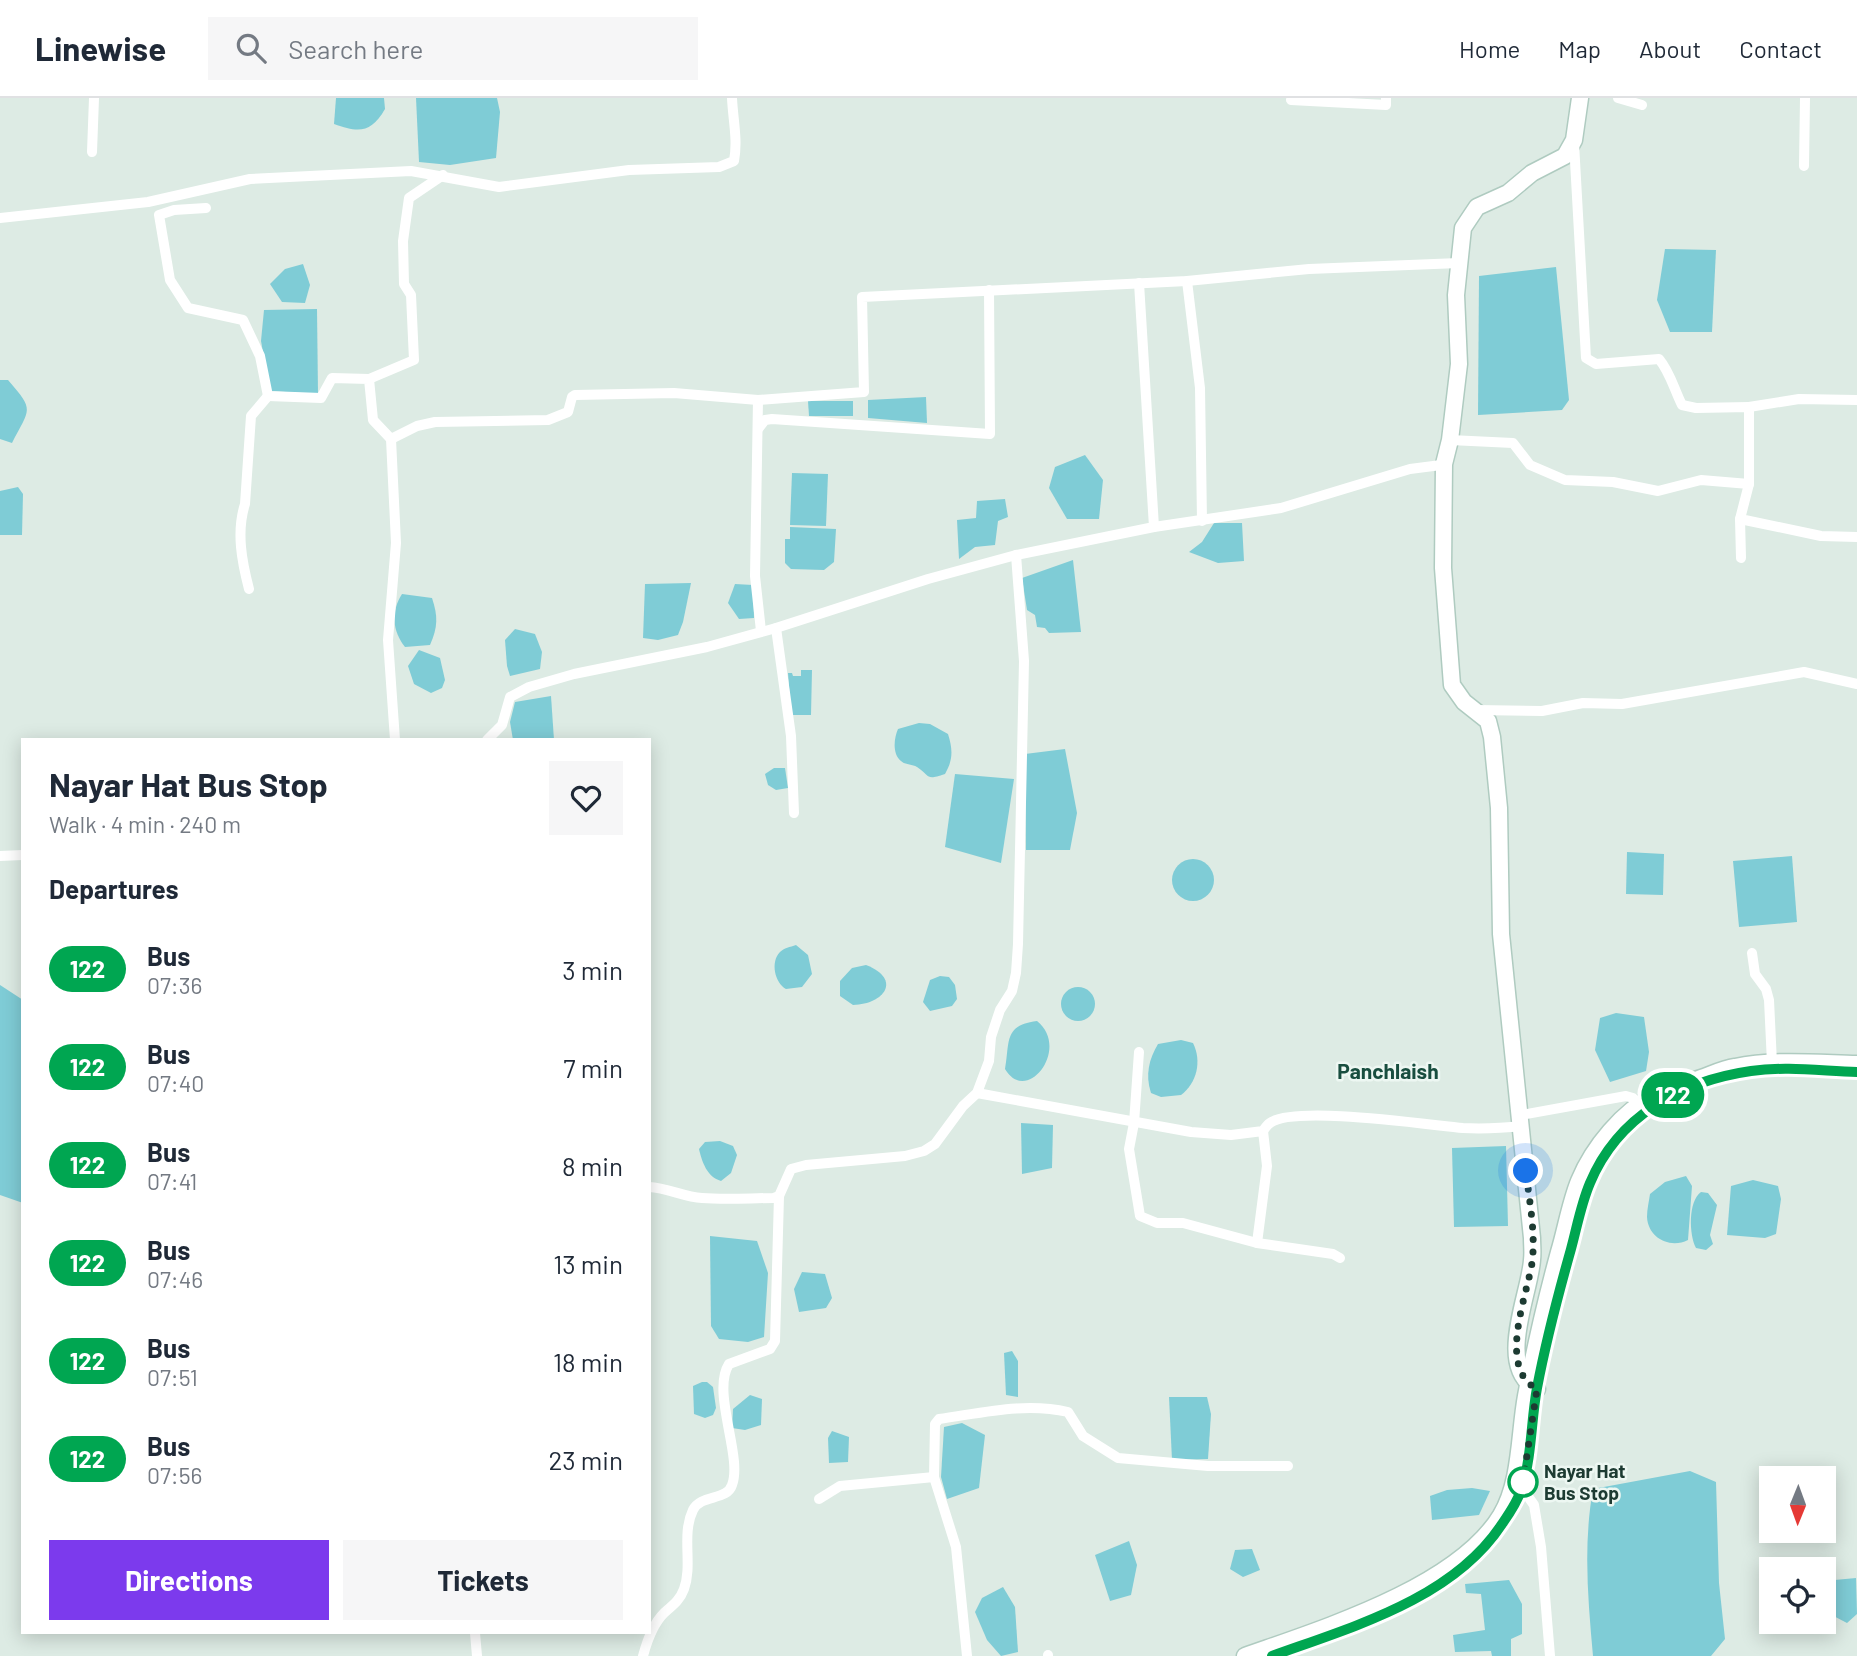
<!DOCTYPE html>
<html lang="en">
<head>
<meta charset="utf-8">
<style>
  body { margin:0; font-family:Barlow,sans-serif; background:#f6f6f7; color:#1f2937; height:100vh; display:flex; flex-direction:column; font-size:26px; white-space:nowrap }
  * { box-sizing:border-box; margin:0 }
  p { font-size:23px; color:#747a83 }
  .icon { flex:none; width:38px; height:38px; fill:none; stroke:currentColor; stroke-width:2; stroke-linecap:round; stroke-linejoin:round }
  .map { position:relative; flex:1; overflow:hidden }
  .drawer { position:absolute; left:21px; top:640px; width:630px; height:896px; display:flex; flex-direction:column; background:#fff; border-radius:0px; box-shadow:0 4px 18px #0003 }
  .drawer>* { flex:none }
  .badge { padding:0 14px; border-radius:23px; font-size:24px; line-height:46px }
  .needle { width:46px; rotate:181deg }
  .fabs { position:absolute; left:1759px; top:1368px; display:grid; gap:14px }
  .fabs a { display:grid; place-items:center; width:77px; height:77px; border-radius:0px; background:#fff; box-shadow:0 4px 18px #0003; font-size:35px }
  .you { position:absolute; width:35px; height:35px; margin:-18px; border:5px solid #fff; border-radius:50%; background:#1a73e8; box-shadow:0 0 0 10px #1a73e833 }
  .map>.badge { position:absolute; translate:-50% -50%; box-shadow:0 0 0 4px #fff }
  h2 { padding:0 28px; font-size:26px; line-height:63px }
  .round { display:grid; place-items:center; flex:none; width:74px; height:74px; border-radius:0px; background:#f6f6f7 }
  .summary { display:flex; align-items:center; justify-content:space-between; height:119px; padding:0 28px }
  h1 { font-size:33px; font-weight:700; line-height:52px }
  .primary-button { display:flex; gap:14px; margin-top:auto; padding:14px 28px }
  .primary-button a { flex:1; height:80px; border-radius:0px; background:#7c3aed; color:#fff; font-size:28px; font-weight:700; line-height:80px; text-align:center }
  .primary-button a+a { background:#f6f6f7; color:#1f2937 }
  ul { padding:0; list-style:none }
  li { display:flex; align-items:center; gap:21px; height:98px; padding:0 28px }
  li div { flex:1 }
  li b { display:block; font-size:26px }
  li em { font-style:normal }
  li .badge { min-width:77px; font-weight:700; text-align:center }
  header { display:flex; align-items:center; gap:42px; box-sizing:border-box; height:98px; padding:0 35px; background:#fff; border-bottom:2px solid #e0e1e3 }
  header strong { font-size:33px }
  nav { display:flex; gap:38px; margin-inline-start:auto; font-size:24px }
  .search { width:490px; height:63px; background:#f6f6f7; display:flex; align-items:center; gap:18px; box-sizing:border-box; padding:0 24px; border-radius:0px; color:#747a83; font-size:26px }
  .map>svg:first-child { display:block }
  .water { fill:#7fccd6 }
  .lines { fill:none; stroke-linecap:round; stroke-linejoin:round }
  .secondary-casing { stroke:#afcbc0; stroke-width:19 }
  .street { stroke:#fff; stroke-width:10 }
  .secondary { stroke:#fff; stroke-width:16 }
  .line-casing { stroke:#fff; stroke-width:16 }
  .line { stroke:#00a651; stroke-width:10 }
  .walk { stroke:#1d3b32; stroke-width:7; stroke-dasharray:0 12.6 }
  .stop-dot { fill:#fff; stroke:#00a651; stroke-width:3.5 }
  .labels { text-anchor:middle; stroke-width:5; stroke-linejoin:round; paint-order:stroke }
  .stop-label { font-size:19px; font-weight:bold; fill:#1d3b32; stroke:#edf7f2; text-anchor:start }
  .neighbourhood-label { font-size:21px; font-weight:bold; fill:#184e3f; stroke:#edf7f2 }
</style>
</head>
<body>
<header>
<strong>Linewise</strong>
<div class="search"><svg class="icon" aria-label="search" viewBox="0 0 24 24"><circle cx="10" cy="10" r="6"/><path d="M15 15l6 6"/></svg>Search here</div>
<nav><a>Home</a><a>Map</a><a>About</a><a>Contact</a></nav>
</header>
<div class="map">
<svg width="1857" height="1558" viewBox="0 0 1857 1558">
  <rect width="100%" height="100%" fill="#ddebe4"/>
  <g class="water">
    <path d="M336 0H384L385 11C371 35 359 35 334 26Z"/>
    <path d="M416 0H497L500 14 496 60 450 67 419 64Z"/>
    <path d="M1665 151 1716 152 1712 234H1670L1657 202Z"/>
    <path d="M303 166 310 187 305 205 282 204 270 186 285 171Z"/>
    <path d="M1556 169 1569 302 1562 312 1478 317 1479 178Z"/>
    <path d="M317 211 318 296 270 293 261 243 264 212Z"/>
    <path d="M0 282H8C35 313 30 310 12 345L0 341Z"/>
    <path d="M926 299 927 325 868 320V302Z"/>
    <path d="M808 303H853V318H809Z"/>
    <path d="M1085 357 1103 382 1099 421H1067L1049 390 1055 369Z"/>
    <path d="M792 375 828 376 826 428 790 427Z"/>
    <path d="M18 389 23 396 22 437H0V393Z"/>
    <path d="M1005 401 1008 419 998 423 995 447 975 449 959 461 957 422 976 420 977 403Z"/>
    <path d="M1214 425H1242L1244 463 1218 465 1189 454 1202 444Z"/>
    <path d="M790 429 836 431 834 464 824 472 791 471 785 465V441H790Z"/>
    <path d="M1073 462 1081 534 1049 535 1045 530 1037 529 1035 517 1027 512 1022 480Z"/>
    <path d="M691 485 683 524 678 537 658 542 643 540 645 486Z"/>
    <path d="M735 486 753 487 754 520 739 521 728 505Z"/>
    <path d="M402 496 432 500C438 518 438 529 430 547L405 549C392 533 391 513 402 496Z"/>
    <path d="M515 531 535 536 542 554 540 571 510 578 507 568 505 542Z"/>
    <path d="M419 552 440 560 445 582 442 590 431 595 414 586 408 568Z"/>
    <path d="M801 572H812L811 617H791L788 575H792L793 578H801Z"/>
    <path d="M551 598 554 642H513L510 624 515 604Z"/>
    <path d="M919 625 930 626 948 636C953 652 953 662 945 676 925 683 931 678 917 669 912 666 905 667 901 663 892 656 894 640 898 631Z"/>
    <path d="M1065 651 1077 715 1070 752H1026L1025 656Z"/>
    <path d="M774 670H785L788 690 776 692 768 687 765 676Z"/>
    <path d="M955 676 1014 681 1001 765 945 749Z"/>
    <path d="M1627 754 1664 756 1663 797 1626 796Z"/>
    <path d="M1792 758 1797 824 1739 829 1733 763Z"/>
    <circle cx="1193" cy="782" r="21"/>
    <path d="M796 847 808 857 812 876 802 889 786 891C775 885 770 864 780 854 784 850 790 849 796 847Z"/>
    <path d="M866 867C902 881 885 906 853 907L840 898V883L852 870Z"/>
    <path d="M940 878 949 879 955 887 957 901 952 908 930 913 923 904 930 882Z"/>
    <path d="M0 887 23 902V1105L0 1097Z"/>
    <circle cx="1078" cy="906" r="17"/>
    <path d="M1616 915 1644 919 1649 954 1646 973 1610 984 1595 952 1600 920Z"/>
    <path d="M1037 923C1071 950 1027 1008 1005 971 1010 945 1003 927 1037 923Z"/>
    <path d="M1181 942 1193 945C1202 963 1197 985 1181 997L1161 999 1151 995C1145 977 1149 961 1158 946Z"/>
    <path d="M1021 1025 1053 1027 1052 1070 1022 1076Z"/>
    <path d="M720 1043 733 1048 737 1057 731 1075 721 1083C707 1079 702 1064 699 1051L705 1044Z"/>
    <path d="M1506 1048 1508 1128 1454 1129 1452 1050Z"/>
    <path d="M1686 1078 1692 1088 1688 1142C1670 1151 1648 1140 1647 1119 1647 1111 1649 1103 1650 1096L1665 1084Z"/>
    <path d="M1753 1082 1778 1088 1781 1101 1776 1136 1765 1140 1727 1137 1731 1088Z"/>
    <path d="M1701 1094 1708 1095 1717 1107 1710 1137 1713 1146 1706 1152 1696 1150C1689 1137 1688 1103 1701 1094Z"/>
    <path d="M710 1138 757 1143 768 1175 764 1239 748 1244 719 1241 711 1228Z"/>
    <path d="M802 1174 825 1176 832 1200 826 1210 799 1214 794 1191Z"/>
    <path d="M1012 1253 1018 1263V1299L1006 1297 1004 1255Z"/>
    <path d="M702 1284H707L713 1289 716 1310 713 1317 705 1320 694 1316 693 1288Z"/>
    <path d="M750 1297 762 1301 761 1327 745 1332 732 1330 733 1311Z"/>
    <path d="M1169 1299H1207L1211 1316 1208 1361 1172 1362Z"/>
    <path d="M962 1325 985 1337 979 1390 947 1401 941 1379 944 1329Z"/>
    <path d="M832 1333 849 1339 848 1364 829 1365 828 1340Z"/>
    <path d="M1690 1373 1716 1384 1719 1485 1725 1541 1711 1558H1593C1588 1502 1583 1447 1593 1391Z"/>
    <path d="M1472 1390 1490 1393 1479 1417 1432 1422 1430 1398 1447 1392Z"/>
    <path d="M1129 1443 1137 1467 1131 1497 1110 1503 1095 1457Z"/>
    <path d="M1252 1451 1260 1472 1243 1479 1230 1471 1235 1452Z"/>
    <path d="M1856 1480 1857 1516 1847 1525 1824 1513V1483Z"/>
    <path d="M1509 1482 1522 1506V1536L1511 1541V1558H1492L1491 1553 1455 1554 1453 1537 1485 1532 1481 1496 1466 1495 1465 1486Z"/>
    <path d="M1003 1489 1015 1509 1018 1554 1001 1558 987 1542 975 1514 982 1500Z"/>
  </g>
  <g class="lines">
    <defs>
      <g id="secondary">
        <path d="M1537 1291C1495 1269 1530 1196 1532 1162 1533 1155 1532 1147 1532 1140L1501 836 1499 710 1492 639 1488 623 1464 604 1452 587 1443 470 1444 366 1450 342 1459 266 1456 197 1463 130 1477 109 1508 95 1532 75 1565 58 1574 42 1580 0"/>
        <path d="M1245 1558C1321 1531 1458 1489 1501 1417 1521 1384 1519 1336 1526 1298 1535 1249 1546 1202 1559 1154 1566 1131 1570 1105 1579 1083 1593 1049 1623 1013 1655 997 1668 991 1682 987 1695 982 1708 978 1722 971 1735 969 1774 961 1817 965 1857 966"/>
      </g>
    </defs>
    <use href="#secondary" class="secondary-casing"/>
    <g class="street">
      <path d="M1618 0 1642 7"/>
      <path d="M1291 2 1386 7V0"/>
      <path d="M92 54 94 0"/>
      <path d="M1804 68 1805 0"/>
      <path d="M206 110 174 112 159 117 170 182 188 210 243 222 260 258 268 298 321 300 332 280 369 281 373 322 391 341 396 445 388 542 395 642"/>
      <path d="M0 120 148 104 250 81 411 73 499 89 629 72 719 69 734 63C738 42 733 22 732 0"/>
      <path d="M1187 183 1200 290 1202 423"/>
      <path d="M1139 185 1154 429"/>
      <path d="M369 281 414 262 411 197 404 186 403 143 409 100 443 77"/>
      <path d="M758 302 755 478 761 533"/>
      <path d="M1749 309 1799 301 1857 302"/>
      <path d="M758 331 765 322 772 321 990 336 989 192"/>
      <path d="M391 341 417 328 435 324 548 322 568 314 572 299 575 297 674 295 758 302 864 294 862 199 1187 183 1309 171 1459 165"/>
      <path d="M1450 342 1513 345 1530 367 1565 382 1613 384 1658 393 1701 382 1749 386V309L1696 310 1682 307C1674 291 1670 274 1659 261L1596 266 1586 260 1574 45"/>
      <path d="M1749 386 1740 421 1821 438 1857 439"/>
      <path d="M1740 421 1741 460"/>
      <path d="M249 491C242 464 236 434 245 406L251 318 268 298"/>
      <path d="M776 530 791 638 794 715"/>
      <path d="M1476 612 1542 613 1583 605 1622 606 1804 574 1857 586"/>
      <path d="M487 642 502 627 510 599 529 589 574 576 707 549 776 530 928 481 1016 457 1154 429 1281 410 1410 371 1441 367"/>
      <path d="M0 758 23 757"/>
      <path d="M1752 855 1755 876 1766 891 1769 902 1772 965"/>
      <path d="M1139 954 1134 1025 1129 1051 1140 1118 1157 1125H1183L1257 1145"/>
      <path d="M977 995 1191 1034 1231 1037 1263 1033C1265 1030 1267 1027 1270 1025 1294 1007 1429 1027 1463 1030 1483 1031 1503 1030 1523 1028"/>
      <path d="M1521 1017 1626 998 1633 1000 1640 1011"/>
      <path d="M1263 1033 1267 1068 1257 1145 1333 1156 1340 1160"/>
      <path d="M649 1089C668 1090 684 1099 702 1100 726 1102 751 1100 774 1100L779 1098 791 1071 806 1067 905 1058 924 1053 935 1046 963 1008 977 995 989 963 991 939 1000 912 1012 893 1016 875 1018 846 1024 563 1016 457"/>
      <path d="M1522 1390 1534 1407 1541 1449 1550 1558"/>
      <path d="M819 1401 840 1388 934 1379"/>
      <path d="M475 1535 477 1558"/>
      <path d="M1048 1557V1558"/>
      <path d="M643 1558C647 1543 653 1526 664 1515 673 1507 680 1502 684 1491 693 1466 681 1437 693 1412 701 1396 727 1403 732 1387 743 1359 711 1294 729 1266L770 1251 775 1243 779 1098"/>
      <path d="M967 1558 956 1449 934 1379 935 1326 939 1321C982 1315 1025 1304 1068 1314L1083 1338 1118 1360 1208 1368H1288"/>
    </g>
    <use href="#secondary" class="secondary"/>
  </g>
  <g class="lines">
    <defs>
      <path id="line" d="M1272 1558C1352 1529 1453 1501 1502 1426 1509 1416 1519 1401 1522 1389 1532 1358 1531 1322 1537 1290 1546 1243 1558 1197 1571 1151 1577 1129 1581 1106 1590 1085 1618 1018 1681 983 1751 973 1786 968 1822 973 1857 974"/>
    </defs>
    <use href="#line" class="line-casing"/>
    <use href="#line" class="line"/>
    <path class="walk" d="M1523 1384 1522 1390 1537 1291C1497 1270 1527 1198 1532 1165 1536 1135 1529 1102 1526 1073"/>
  </g>
  <circle class="stop-dot" cx="1523" cy="1384" r="14"/>
  <g class="labels">
    <g class="stop-label">
      <text x="1544" y="1380">Nayar Hat<tspan x="1544" dy="22">Bus Stop</tspan></text>
    </g>
    <g class="neighbourhood-label">
      <text x="1388" y="981">Panchlaish</text>
    </g>
  </g>
</svg>
<div class="fabs">
<a><svg class="needle" viewBox="-14 -14 28 28"><path d="M0-13l5 13h-10z" fill="#e53935"/><path d="M0 13l5-13h-10z" fill="#747a83"/></svg></a>
<a><svg class="icon" aria-label="locate" viewBox="0 0 24 24"><circle cx="12" cy="12" r="6"/><path d="M12 2v4M12 18v4M2 12h4M18 12h4"/></svg></a>
</div>
<div class="you" style="left:1526px;top:1073px"></div>
<b class="badge" style="left:1673px;top:997px;background:#00a651;color:#fff">122</b>
<section class="drawer">
<div class="summary"><div><h1>Nayar Hat Bus Stop</h1><p>Walk · 4 min · 240 m</p></div><a class="round"><svg class="icon" aria-label="heart" viewBox="0 0 24 24"><path d="M12 20l-8-8c-3-5 5-10 8-4 3-6 11-1 8 4z"/></svg></a></div>
<h2>Departures</h2>
<ul>
<li><span class="badge" style="background:#00a651;color:#fff">122</span><div><b>Bus</b><p>07:36</p></div><em>3 min</em></li>
<li><span class="badge" style="background:#00a651;color:#fff">122</span><div><b>Bus</b><p>07:40</p></div><em>7 min</em></li>
<li><span class="badge" style="background:#00a651;color:#fff">122</span><div><b>Bus</b><p>07:41</p></div><em>8 min</em></li>
<li><span class="badge" style="background:#00a651;color:#fff">122</span><div><b>Bus</b><p>07:46</p></div><em>13 min</em></li>
<li><span class="badge" style="background:#00a651;color:#fff">122</span><div><b>Bus</b><p>07:51</p></div><em>18 min</em></li>
<li><span class="badge" style="background:#00a651;color:#fff">122</span><div><b>Bus</b><p>07:56</p></div><em>23 min</em></li>
</ul>
<div class="primary-button"><a>Directions</a><a>Tickets</a></div>
</section>
</div>
</body>
</html>
